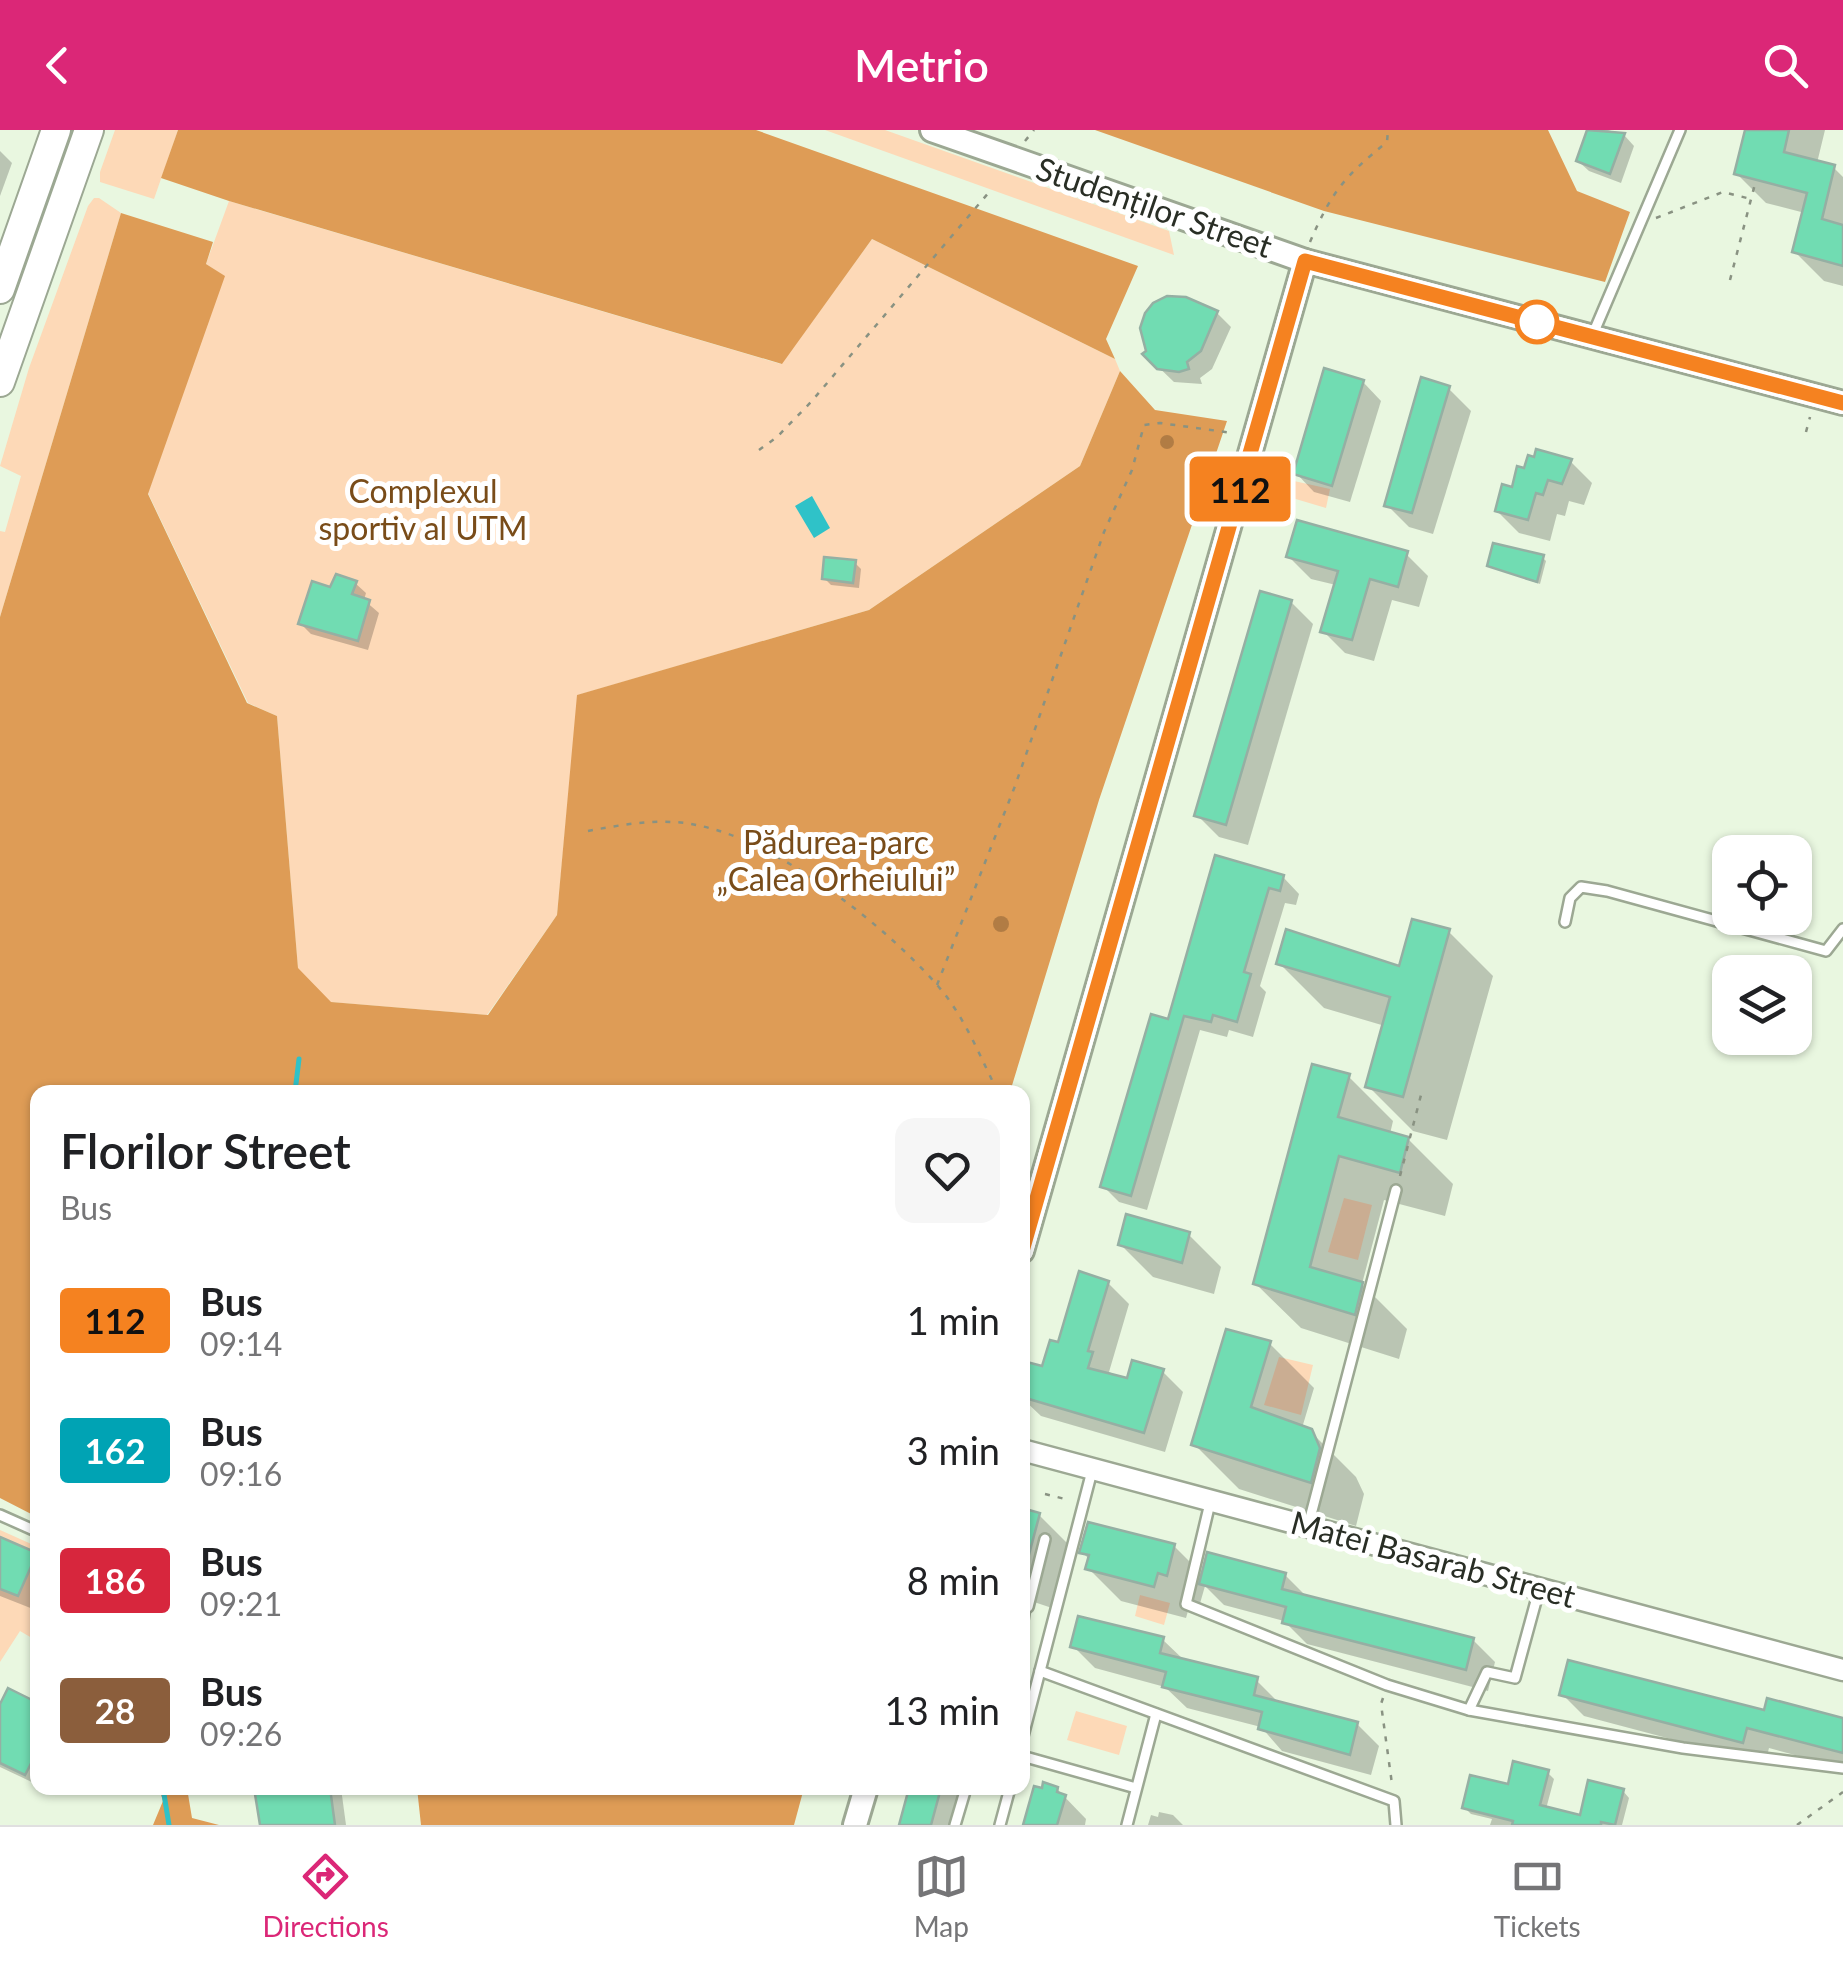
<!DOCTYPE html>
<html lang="en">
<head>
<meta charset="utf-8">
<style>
  body { margin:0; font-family:Lato,sans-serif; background:#f6f6f6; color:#202124; height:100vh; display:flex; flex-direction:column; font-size:38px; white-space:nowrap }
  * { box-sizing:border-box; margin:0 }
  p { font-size:32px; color:#757577 }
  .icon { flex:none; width:55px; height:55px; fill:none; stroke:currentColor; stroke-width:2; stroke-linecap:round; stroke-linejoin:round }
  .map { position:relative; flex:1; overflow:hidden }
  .details { position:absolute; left:30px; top:955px; width:1000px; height:710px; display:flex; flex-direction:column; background:#fff; border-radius:20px; box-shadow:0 2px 8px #0004 }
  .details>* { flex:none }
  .badge { padding:0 20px; border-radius:8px; font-size:35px; line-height:65px }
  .buttons { position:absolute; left:1712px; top:705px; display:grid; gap:20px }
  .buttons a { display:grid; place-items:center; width:100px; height:100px; border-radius:20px; background:#fff; box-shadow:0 2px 8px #0004; font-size:50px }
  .map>.badge { position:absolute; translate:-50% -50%; box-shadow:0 0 0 5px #fff }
  .round { display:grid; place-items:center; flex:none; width:105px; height:105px; border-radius:20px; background:#f6f6f6 }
  .headline { display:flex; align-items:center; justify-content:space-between; height:170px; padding:0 30px }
  h1 { font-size:48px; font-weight:600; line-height:75px }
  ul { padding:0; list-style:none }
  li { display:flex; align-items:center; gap:30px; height:130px; padding:0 30px }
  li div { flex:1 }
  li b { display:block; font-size:38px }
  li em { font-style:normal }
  li .badge { min-width:110px; font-weight:700; text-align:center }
  header { display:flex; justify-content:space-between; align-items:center; height:130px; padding:0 30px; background:#db2777; color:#fff; font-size:45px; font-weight:600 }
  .menu { display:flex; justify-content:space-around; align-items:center; height:140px; border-top:2px solid #e0e0e0; background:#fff; font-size:28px; color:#757577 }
  .menu a { display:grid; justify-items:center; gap:5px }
  .menu .active { color:#db2777 }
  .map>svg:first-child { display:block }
  .green { fill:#fdd9b7 }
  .forest { fill:#de9c56 }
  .water { fill:#2fc2c8 }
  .shadow { fill:#0003 }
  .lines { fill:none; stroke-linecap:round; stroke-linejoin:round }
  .stream { stroke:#2fc2c8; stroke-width:5 }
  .building { fill:#71dcb2; stroke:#95afa3; stroke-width:2.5 }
  .service-casing { stroke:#9ca893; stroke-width:14 }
  .tertiary-casing { stroke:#9ca893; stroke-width:25 }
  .secondary-casing { stroke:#9ca893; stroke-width:28 }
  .trunk-casing { stroke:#9ca893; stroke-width:32 }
  .path { stroke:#899282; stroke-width:2.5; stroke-dasharray:5 8; stroke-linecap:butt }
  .service { stroke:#fff; stroke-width:9 }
  .tertiary { stroke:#fff; stroke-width:20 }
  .secondary { stroke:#fff; stroke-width:22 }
  .trunk { stroke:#fff; stroke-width:28 }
  .line-casing { stroke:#fff; stroke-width:22 }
  .line { stroke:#f58220; stroke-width:15 }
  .stop-dot { fill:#fff; stroke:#f58220; stroke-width:5 }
  .labels { text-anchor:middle; stroke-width:10; stroke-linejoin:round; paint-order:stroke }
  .street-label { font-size:32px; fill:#292e25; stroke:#fff }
  .park-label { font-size:32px; fill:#794c19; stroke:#fff }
</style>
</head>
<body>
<header><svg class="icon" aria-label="back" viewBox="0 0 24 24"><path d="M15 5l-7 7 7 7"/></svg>Metrio<svg class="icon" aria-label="search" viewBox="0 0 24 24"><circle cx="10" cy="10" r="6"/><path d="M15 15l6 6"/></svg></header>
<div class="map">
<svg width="1843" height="1695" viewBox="0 0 1843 1695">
  <rect width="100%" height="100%" fill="#e9f7e0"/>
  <g class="green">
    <path d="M115 0H178L154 69 100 52V42Z"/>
    <path d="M825 0H885L1169 101 1174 125Z"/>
    <path d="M94 68H99L121 83 0 487V401L5 402 21 346 0 336 29 238 88 76Z"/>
    <path d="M229 71 781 234 872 109 1115 229 1120 241 1080 336 869 480 578 565 557 785 487 885 330 872 298 839 277 586 248 573 148 363 224 146 206 134Z"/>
    <path d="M1294 351 1330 359 1326 378 1289 367Z"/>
    <path d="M1344 1068 1372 1075 1358 1130 1328 1122Z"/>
    <path d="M1279 1227 1313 1235 1301 1285 1264 1275Z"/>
    <path d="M0 1400 38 1417 37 1511 20 1501 0 1532Z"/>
    <path d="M1140 1465 1170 1473 1164 1495 1135 1486Z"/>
    <path d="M1076 1581 1127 1596 1119 1625 1067 1610Z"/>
  </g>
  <g class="forest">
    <path d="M178 0H756L1138 136 1106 209 1115 229 872 109 782 234 229 71 161 48Z"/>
    <path d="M1095 0H1548L1577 61 1630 82 1605 152 1324 81Z"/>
    <path d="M121 83 213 112 206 134 225 146 148 364 247 573 277 586 298 838 331 872 488 885 557 785 577 565 869 480 1080 336 1120 241 1155 280 1227 291 1099 670 1010 962H38L37 1387 0 1368V487Z"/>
    <path d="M159 1658H187L192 1688 219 1695H153L163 1671Z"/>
    <path d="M417 1658H804L794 1695H421Z"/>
  </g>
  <path class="water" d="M812 366 830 398 814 408 795 376Z"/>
  <g class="shadow">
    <path d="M1589 0H1608L1624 5 1634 16 1621 53 1589 41 1578 31Z"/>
    <path d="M1747 0H1825L1817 33 1834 38 1843 47V156L1824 151 1794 121 1805 83 1766 73 1736 43Z"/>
    <path d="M0 21 12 33 0 66Z"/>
    <path d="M1217 183 1231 197 1212 239 1200 248 1202 254 1174 252 1149 228Z"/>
    <path d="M1363 252 1381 271 1350 372 1314 362 1296 343Z"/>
    <path d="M1449 259 1471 281 1433 404 1409 397 1387 375Z"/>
    <circle cx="1167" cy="312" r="7"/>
    <path d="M1570 331 1592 353 1584 375 1569 371 1565 386 1557 384 1550 411 1519 403 1497 381 1526 342Z"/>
    <path d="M1406 424 1428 446 1419 477 1392 470 1374 531 1345 523 1323 501 1336 455 1311 449 1289 427Z"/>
    <path d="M1542 427 1546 431 1540 454 1490 436Z"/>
    <path d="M855 433 861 439 859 458 831 455 824 448Z"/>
    <path d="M355 453 366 463 364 470 379 483 368 520 311 504 301 494 331 460Z"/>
    <path d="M1291 472 1313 494 1248 715 1219 707 1197 685Z"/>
    <path d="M1216 728 1283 747 1299 764 1296 775 1285 773 1260 856 1266 862 1253 907 1229 900 1227 907 1200 900 1147 1080 1119 1072 1103 1056 1170 892Z"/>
    <circle cx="1001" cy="794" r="8"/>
    <path d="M1448 801 1493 846 1447 1010 1413 1001 1368 956 1385 896 1324 878 1279 833 1401 839Z"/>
    <path d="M1348 946 1393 991 1390 1004 1408 1009 1453 1054 1445 1086 1384 1070 1362 1154 1407 1199 1399 1229 1301 1198 1256 1154Z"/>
    <path d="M1188 1104 1221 1137 1214 1164 1153 1147 1121 1115Z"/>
    <path d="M1108 1153 1129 1174 1109 1242 1128 1251 1163 1242 1183 1262 1165 1322 1041 1286 1022 1268V1256L1044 1239Z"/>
    <path d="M1269 1213 1314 1258 1302 1298 1310 1301 1356 1347 1364 1364 1356 1396 1239 1359 1194 1314Z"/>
    <path d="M1022 1381 1039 1385 1072 1418 1055 1479 1022 1468Z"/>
    <path d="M0 1410 38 1427V1468L33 1479 0 1466Z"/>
    <path d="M1174 1416 1204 1446 1285 1445 1308 1468 1473 1510 1495 1532 1488 1561 1307 1514 1284 1491 1224 1475 1205 1456 1199 1477 1190 1474 1186 1488 1121 1471 1088 1438 1090 1430 1082 1422Z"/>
    <path d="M1163 1510 1185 1531 1256 1550 1278 1572 1357 1594 1379 1616 1371 1645 1282 1621 1261 1597 1187 1578 1165 1557 1095 1538 1073 1516Z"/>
    <path d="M1562 1564 1843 1590V1638L1769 1618 1765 1634 1584 1586Z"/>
    <path d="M38 1576V1651L36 1654 0 1637V1580Z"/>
    <path d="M1547 1642 1554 1649 1546 1679 1582 1688 1623 1661 1629 1668 1622 1695H1490L1492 1689 1471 1684 1464 1677Z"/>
    <path d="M256 1658H341L346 1695H262Z"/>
    <path d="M912 1658H968L958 1695H902Z"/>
    <path d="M1057 1659 1086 1689 1085 1695H1026Z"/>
    <path d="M1159 1682 1173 1685 1183 1695H1148L1151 1685 1158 1687Z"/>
  </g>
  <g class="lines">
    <g class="stream">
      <path d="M295 962 299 929"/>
      <path d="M163 1658 169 1695"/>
    </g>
  </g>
  <g class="building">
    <path d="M1587 0 1625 3 1610 44 1576 31Z"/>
    <path d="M1745 0H1789L1784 22 1835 35 1822 89 1843 95V136L1792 122 1807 63 1734 44Z"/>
    <path d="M1167 166 1186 167 1218 181 1201 221 1187 232 1189 239 1179 242 1157 239 1142 224 1146 221 1140 198 1145 183 1153 173Z"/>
    <path d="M1324 238 1364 250 1332 356 1293 344Z"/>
    <path d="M1421 247 1450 256 1412 383 1384 376Z"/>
    <path d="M1536 319 1572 329 1562 354 1548 350 1543 365 1536 363 1528 390 1495 381 1502 354 1512 357 1517 336 1524 338 1528 325 1534 327Z"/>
    <path d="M1297 390 1408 421 1398 457 1370 449 1352 510 1320 502 1338 441 1286 427Z"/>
    <path d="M1493 413 1544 425 1537 452 1487 436Z"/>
    <path d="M824 427 856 430 853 453 822 449Z"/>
    <path d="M336 444 357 451 352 464 370 470 358 511 298 494 312 451 330 457Z"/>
    <path d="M1260 461 1292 470 1226 695 1194 686Z"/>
    <path d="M1215 725 1284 745 1280 761 1269 758 1244 842 1251 844 1237 892 1213 885 1211 892 1184 886 1131 1066 1100 1057 1151 884 1168 889Z"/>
    <path d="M1412 789 1450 799 1403 967 1365 957 1390 867 1276 834 1286 799 1399 836Z"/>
    <path d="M1312 934 1350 944 1338 987 1409 1007 1400 1043 1339 1026 1310 1137 1363 1152 1355 1185 1253 1154Z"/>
    <path d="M1126 1084 1190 1102 1182 1133 1118 1115Z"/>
    <path d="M1079 1141 1109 1151 1088 1221 1093 1222 1088 1238 1127 1248 1132 1230 1164 1239 1144 1303 1022 1267V1247L1027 1232 1042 1236 1050 1210 1058 1212Z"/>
    <path d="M1226 1199 1271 1211 1251 1277 1312 1299 1320 1318 1311 1353 1191 1315Z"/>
    <path d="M1022 1378 1040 1383 1027 1432H1022Z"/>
    <path d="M1088 1392 1175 1414 1167 1446 1158 1443 1154 1457 1085 1439 1089 1425 1079 1423Z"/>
    <path d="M0 1407 37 1423 18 1466 0 1459Z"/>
    <path d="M1207 1422 1286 1443 1282 1459 1474 1508 1466 1540 1282 1493 1286 1477 1199 1454Z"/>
    <path d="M1078 1486 1164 1507 1160 1523 1258 1547 1254 1565 1358 1592 1350 1625 1258 1599 1262 1582 1162 1557 1166 1542 1070 1517Z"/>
    <path d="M1568 1530 1764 1580 1767 1568 1843 1588V1623L1747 1598 1743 1613 1559 1565Z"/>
    <path d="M8 1558 38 1573V1620L25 1645 0 1633V1574Z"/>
    <path d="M1513 1631 1549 1640 1540 1675 1580 1685 1588 1650 1624 1659 1615 1695 1601 1692V1695H1512L1513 1691 1462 1678 1470 1645 1508 1654Z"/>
    <path d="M1043 1652 1058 1657 1057 1662 1066 1665 1057 1695H1023L1034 1656 1042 1658Z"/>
    <path d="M254 1658H330L335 1695H260Z"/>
    <path d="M909 1658H941L931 1695H899Z"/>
  </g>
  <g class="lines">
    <defs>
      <g id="service">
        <path d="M1593 204 1680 0"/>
        <path d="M1565 792 1570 768 1581 757 1607 761 1826 821 1843 799"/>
        <path d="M1210 1373 1186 1474 1387 1555 1469 1580 1683 1618 1843 1638"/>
        <path d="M0 1385 38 1402"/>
        <path d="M1308 1396 1396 1060"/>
        <path d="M1028 1477 1045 1409"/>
        <path d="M1022 1497 1025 1477"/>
        <path d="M1040 1541 1394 1671 1396 1695"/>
        <path d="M1469 1580 1487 1542 1515 1548 1539 1460"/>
        <path d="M1022 1610 1092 1341"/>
        <path d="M1022 1626 1136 1658"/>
        <path d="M955 1695 966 1658"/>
        <path d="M1000 1695 1010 1658"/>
        <path d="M1127 1695 1156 1584"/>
      </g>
      <path id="tertiary" d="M1022 1320 1843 1540"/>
      <g id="secondary">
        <path d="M932 0 1305 131 1843 273"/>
        <path d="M1022 1121 1305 131"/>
        <path d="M855 1695 866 1658"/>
      </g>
      <g id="trunk">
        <path d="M0 159 56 0"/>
        <path d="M0 252 89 0"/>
      </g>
    </defs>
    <use href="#service" class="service-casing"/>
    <use href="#tertiary" class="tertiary-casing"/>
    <use href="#secondary" class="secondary-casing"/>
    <use href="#trunk" class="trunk-casing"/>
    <g class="path">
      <path d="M1025 11 1034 0"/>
      <path d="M1656 88 1723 62 1751 69"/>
      <path d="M1310 112C1332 61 1344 47 1387 12L1388 0"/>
      <path d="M1730 150 1756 50"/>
      <path d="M1806 302 1810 287"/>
      <path d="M759 320 777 307 811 272 990 61"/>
      <path d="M588 701C625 694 664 687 701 696 780 713 886 796 938 856 965 887 980 927 998 962"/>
      <path d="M937 855 1015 656 1104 402 1132 340 1144 295 1160 293 1233 303"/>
      <path d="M1022 1011 1026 1018"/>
      <path d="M1400 1046 1421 965"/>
      <path d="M1045 1364 1069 1370"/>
      <path d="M1383 1568 1381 1574 1392 1654"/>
      <path d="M1797 1695 1843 1662"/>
    </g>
    <use href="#service" class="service"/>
    <use href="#tertiary" class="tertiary"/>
    <use href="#secondary" class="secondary"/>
    <use href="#trunk" class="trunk"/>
  </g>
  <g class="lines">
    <defs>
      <path id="line" d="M1022 1121 1305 131 1843 273"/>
    </defs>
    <use href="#line" class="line-casing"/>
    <use href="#line" class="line"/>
  </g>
  <circle class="stop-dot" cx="1537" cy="192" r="20"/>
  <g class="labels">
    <g class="street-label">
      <text transform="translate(1154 78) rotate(19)" y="11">Studenților Street</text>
      <text transform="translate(1433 1430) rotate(15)" y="11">Matei Basarab Street</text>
    </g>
    <g class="park-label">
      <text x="423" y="373">Complexul<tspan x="423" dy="37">sportiv al UTM</tspan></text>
      <text x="836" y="724">Pădurea-parc<tspan x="836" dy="37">„Calea Orheiului”</tspan></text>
    </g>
  </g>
</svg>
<div class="buttons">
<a><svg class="icon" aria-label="locate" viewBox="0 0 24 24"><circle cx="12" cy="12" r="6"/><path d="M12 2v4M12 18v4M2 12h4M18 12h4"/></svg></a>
<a><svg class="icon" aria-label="layers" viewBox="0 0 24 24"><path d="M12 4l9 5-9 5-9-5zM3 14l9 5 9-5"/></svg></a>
</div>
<b class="badge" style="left:1240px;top:359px;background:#f58220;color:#111">112</b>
<section class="details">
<div class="headline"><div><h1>Florilor Street</h1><p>Bus</p></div><a class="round"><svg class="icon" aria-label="heart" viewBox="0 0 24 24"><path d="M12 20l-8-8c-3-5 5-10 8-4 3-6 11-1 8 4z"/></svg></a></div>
<ul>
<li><span class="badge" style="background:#f58220;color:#111">112</span><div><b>Bus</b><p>09:14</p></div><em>1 min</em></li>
<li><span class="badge" style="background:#00a3b4;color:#fff">162</span><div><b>Bus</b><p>09:16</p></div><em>3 min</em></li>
<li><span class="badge" style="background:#d7263d;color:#fff">186</span><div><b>Bus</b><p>09:21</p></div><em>8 min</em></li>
<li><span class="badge" style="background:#8b5e3c;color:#fff">28</span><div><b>Bus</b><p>09:26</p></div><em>13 min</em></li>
</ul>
</section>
</div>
<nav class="menu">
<a class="active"><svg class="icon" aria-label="directions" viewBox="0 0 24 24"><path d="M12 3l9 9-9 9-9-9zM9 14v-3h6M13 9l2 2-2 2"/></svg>Directions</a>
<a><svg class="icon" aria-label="map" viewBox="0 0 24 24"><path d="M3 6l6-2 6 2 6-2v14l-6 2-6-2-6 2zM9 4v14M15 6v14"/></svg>Map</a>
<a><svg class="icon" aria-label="tickets" viewBox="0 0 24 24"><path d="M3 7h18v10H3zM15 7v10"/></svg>Tickets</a>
</nav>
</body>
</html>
